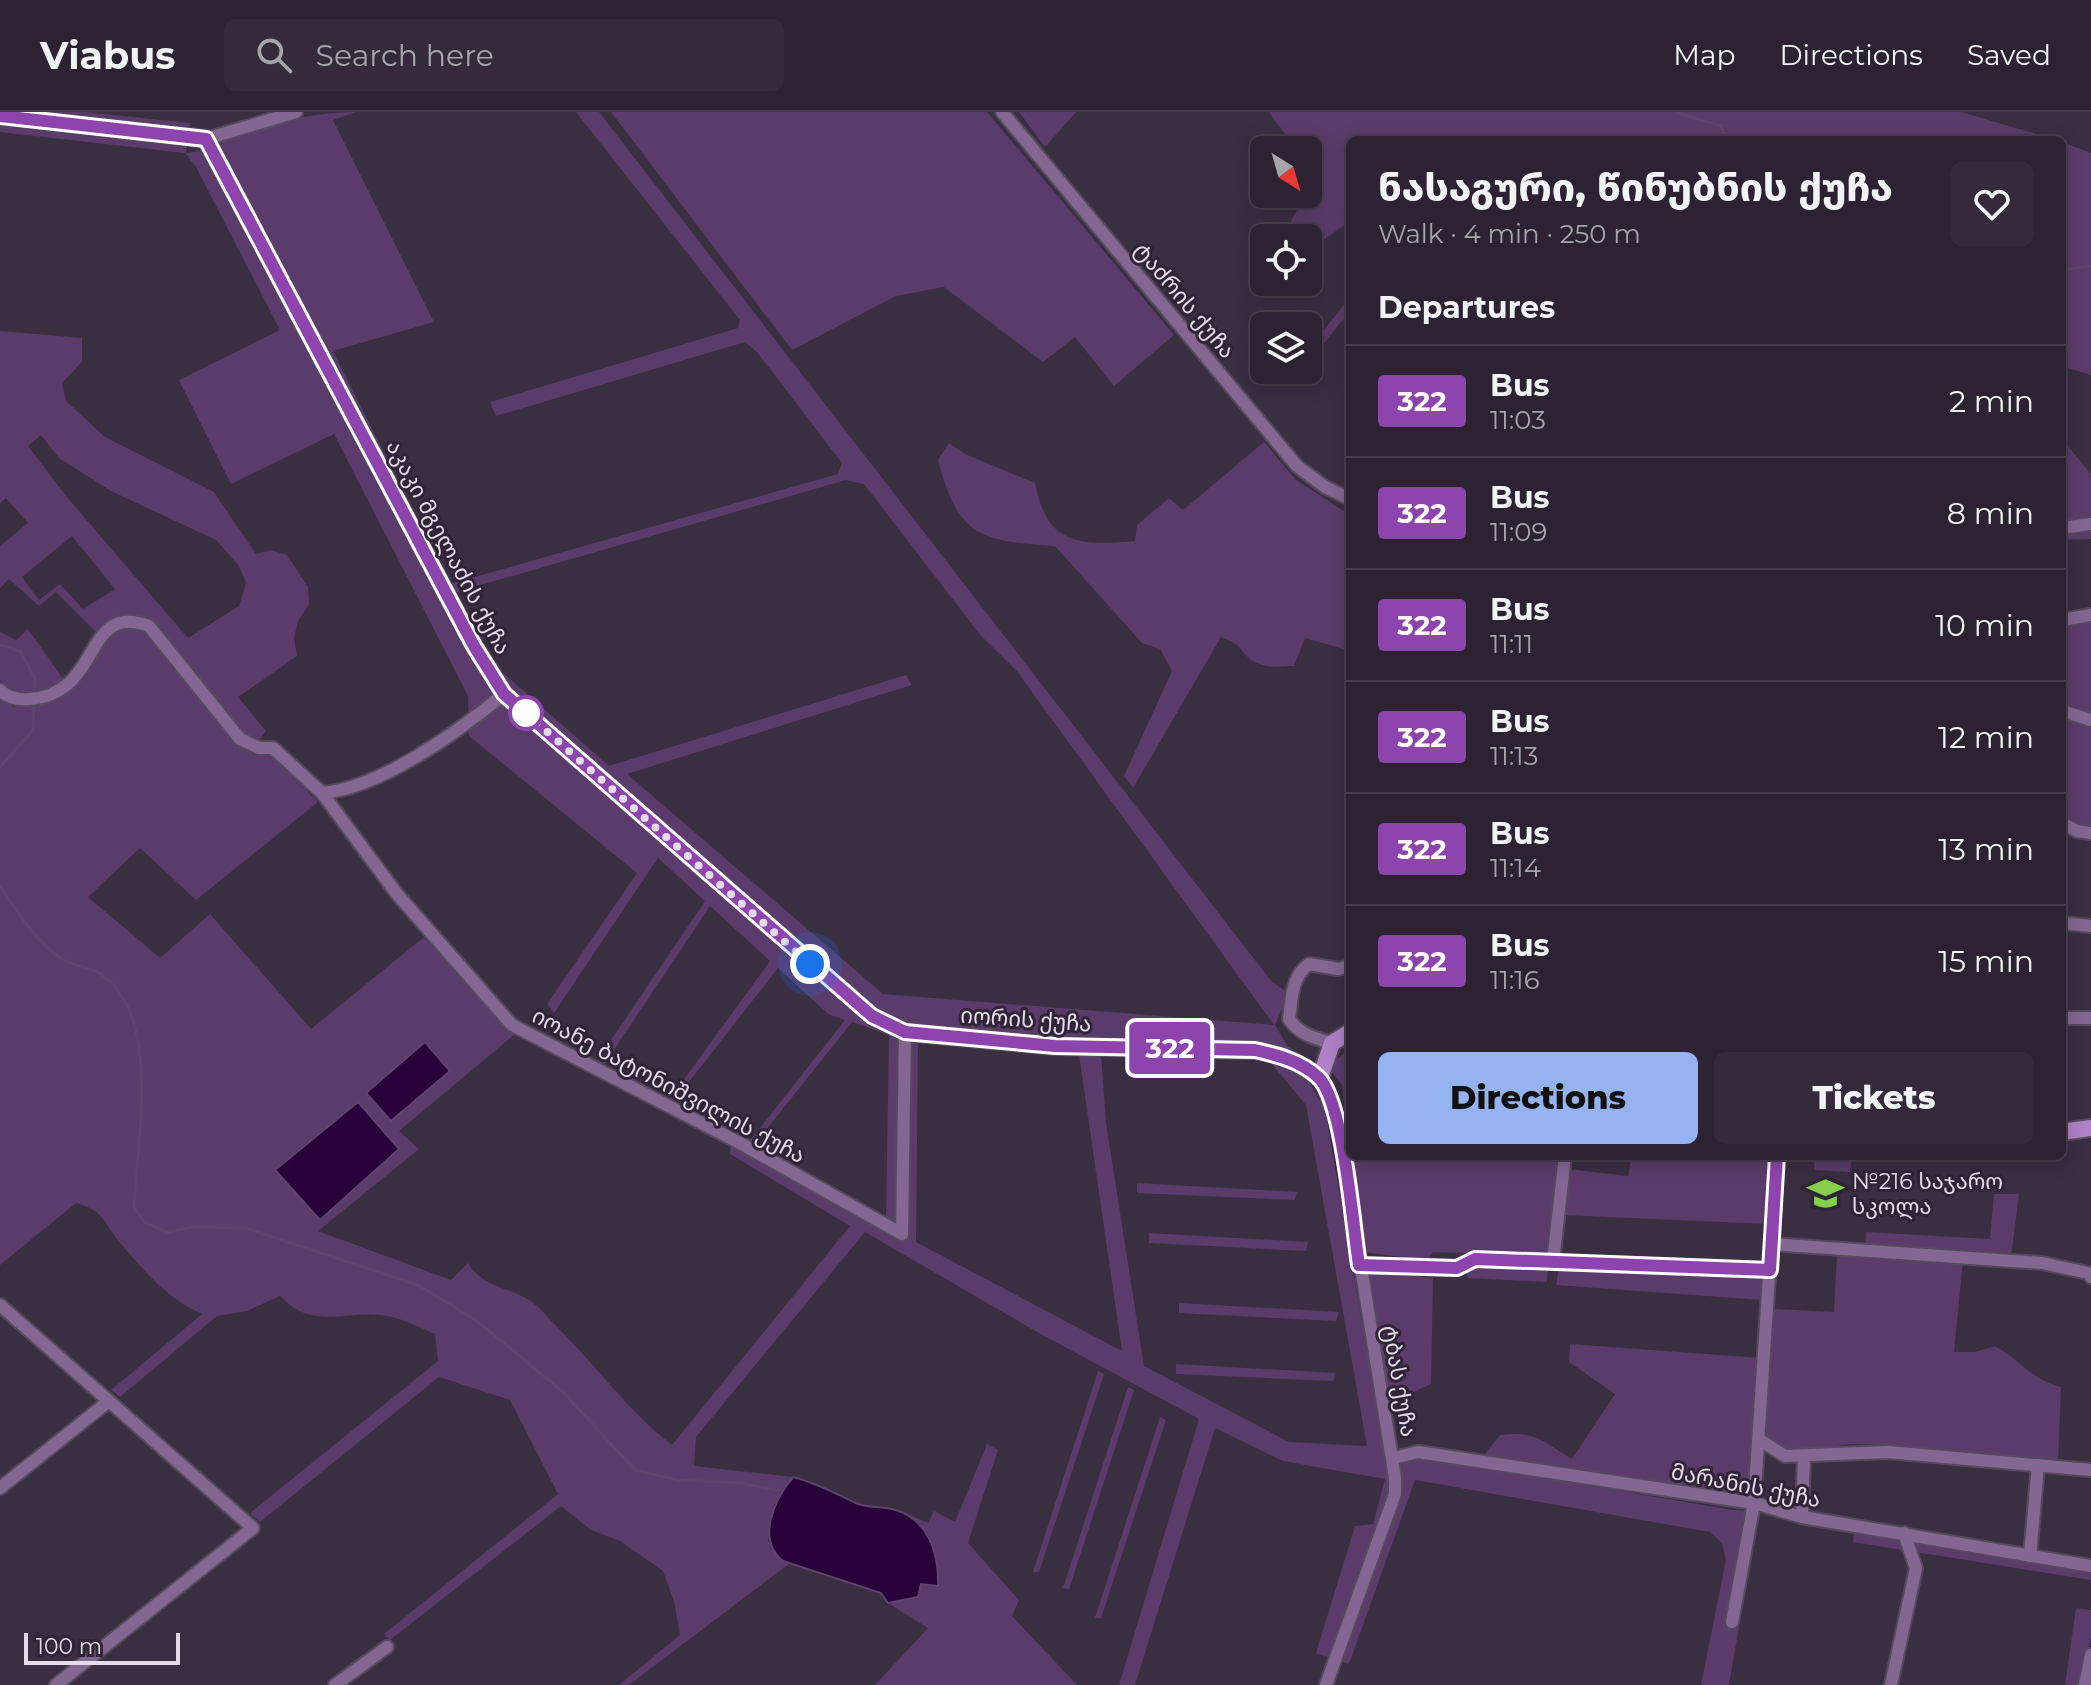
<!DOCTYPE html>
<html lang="en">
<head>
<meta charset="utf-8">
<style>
  body { margin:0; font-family:Montserrat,"Noto Sans Georgian",sans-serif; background:#342a39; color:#f1f3f6; height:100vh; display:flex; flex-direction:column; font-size:30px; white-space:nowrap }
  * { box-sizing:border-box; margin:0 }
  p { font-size:26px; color:#a6a4ab }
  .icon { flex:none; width:44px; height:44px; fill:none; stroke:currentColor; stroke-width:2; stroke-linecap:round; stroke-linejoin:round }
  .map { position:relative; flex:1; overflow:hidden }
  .details { position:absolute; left:1346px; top:24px; width:720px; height:1024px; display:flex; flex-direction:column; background:#2c2231; border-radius:12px; box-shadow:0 4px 20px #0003,0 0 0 2px #483f4d }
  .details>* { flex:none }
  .badge { padding:0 16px; border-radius:6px; font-size:28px; line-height:52px }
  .needle { width:52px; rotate:143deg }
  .fabs { position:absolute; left:1250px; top:24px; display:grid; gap:16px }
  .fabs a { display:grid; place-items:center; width:72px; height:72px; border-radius:12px; background:#2c2231; box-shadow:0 4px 20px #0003,0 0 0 2px #483f4d; font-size:40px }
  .scale { position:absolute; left:24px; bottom:20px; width:156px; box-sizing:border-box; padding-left:8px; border:4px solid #e4dce8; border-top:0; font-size:22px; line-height:28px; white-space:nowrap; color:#e4dce8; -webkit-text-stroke:6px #302436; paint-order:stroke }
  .you { position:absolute; width:40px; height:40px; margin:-20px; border:6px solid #fff; border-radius:50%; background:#1a73e8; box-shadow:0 0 0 12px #1a73e833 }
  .map>.badge { position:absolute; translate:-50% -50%; box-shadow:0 0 0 4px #fff }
  h2 { padding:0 32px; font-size:30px; line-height:72px }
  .round { display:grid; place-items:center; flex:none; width:84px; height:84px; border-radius:12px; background:#342a39 }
  .overview { display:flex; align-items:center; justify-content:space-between; height:136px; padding:0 32px }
  h1 { font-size:38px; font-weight:800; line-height:60px }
  .primary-button { display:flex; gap:16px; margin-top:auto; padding:16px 32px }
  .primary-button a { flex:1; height:92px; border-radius:12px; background:#95b2f1; color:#111; font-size:32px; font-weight:800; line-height:92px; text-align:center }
  .primary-button a+a { background:#342a39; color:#f1f3f6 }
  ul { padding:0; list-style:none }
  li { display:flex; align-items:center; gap:24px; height:112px; padding:0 32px; border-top:2px solid #483f4d }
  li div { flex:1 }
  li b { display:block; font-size:30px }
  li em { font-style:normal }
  li .badge { min-width:88px; font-weight:700; text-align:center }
  header { display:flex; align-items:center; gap:48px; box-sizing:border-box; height:112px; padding:0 40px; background:#2c2231; border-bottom:2px solid #483f4d }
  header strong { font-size:38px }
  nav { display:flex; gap:44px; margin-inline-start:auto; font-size:28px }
  .search { width:560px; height:72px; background:#342a39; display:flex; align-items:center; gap:20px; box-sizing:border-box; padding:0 28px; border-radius:12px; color:#a6a4ab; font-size:30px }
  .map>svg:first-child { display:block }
  .green { fill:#5b3b6b; fill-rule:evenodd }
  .water { fill:#280039; stroke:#60426e; stroke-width:2 }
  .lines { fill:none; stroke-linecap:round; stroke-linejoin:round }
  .stream { stroke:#60426e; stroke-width:3 }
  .street-casing { stroke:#554a5c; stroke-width:16 }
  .secondary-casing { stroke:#554a5c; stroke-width:20 }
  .street { stroke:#836692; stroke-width:12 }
  .secondary { stroke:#af81c7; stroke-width:16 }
  .line-casing { stroke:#fff; stroke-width:18 }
  .line { stroke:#8e44ad; stroke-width:12 }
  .walk { stroke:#e4dce8; stroke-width:8; stroke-dasharray:0 14.4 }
  .stop-dot { fill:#fff; stroke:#8e44ad; stroke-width:4 }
  .labels { text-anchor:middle; stroke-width:6; stroke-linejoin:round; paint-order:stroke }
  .street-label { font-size:22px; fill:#e4dce8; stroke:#302436 }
  .poi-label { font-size:22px; fill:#e4dce8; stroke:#302436; text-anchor:start }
</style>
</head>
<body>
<header>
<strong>Viabus</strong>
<div class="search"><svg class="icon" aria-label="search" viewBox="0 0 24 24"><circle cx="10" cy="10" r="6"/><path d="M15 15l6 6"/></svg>Search here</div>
<nav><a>Map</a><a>Directions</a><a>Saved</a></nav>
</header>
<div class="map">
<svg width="2091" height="1573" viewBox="0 0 2091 1573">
  <rect width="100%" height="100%" fill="#3a2e41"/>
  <g class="green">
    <path d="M0 0H85L190 11 186 41C206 39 220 29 239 22 278 9 315 0 356 0L333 8 434 210 333 239 450 472 838 362 842 351 757 240 745 230 496 304 490 290 738 216 740 208 576 0H599L1272 870 1289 881 1275 913 1325 997 1389 1367H1402L1401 1351 1413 1344 1733 1398 1759 1399 1729 1573H1701L1726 1448 1722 1431 1710 1420 1415 1368 1349 1552 1316 1541 1355 1414 1373 1412 1385 1367 1283 1349 1215 1316 1135 1573H1119L1199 1307 1037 1220 865 1120 696 1325 694 1354 793 1365 774 1393 768 1429 783 1449 790 1451 629 1573H619L680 1523 674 1489 663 1459 620 1429 591 1418 561 1394 390 1528 384 1522 558 1382 510 1288 439 1265 260 1410 250 1401 438 1249 435 1222C419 1215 399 1205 381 1203 342 1199 312 1218 280 1184L247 1199 217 1204 120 1285 111 1278 202 1202C169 1188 144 1159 121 1132 103 1110 105 1099 76 1091L0 1153V584L13 595C77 589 78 578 108 523 121 513 129 514 144 519L238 634 274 645 318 690 196 788 140 736 88 785 160 846 210 802 311 917 424 825 496 906 515 922 399 1019 419 1037 318 1119 451 1168 468 1151C484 1176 506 1174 529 1188 539 1194 548 1206 556 1214 596 1253 628 1299 672 1333L850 1114 730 1042 732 1021 749 1030 845 908 828 902 778 856 678 984 674 981 770 849 710 794 603 954 597 949 705 789 658 746 554 901 547 892 637 761 469 624 468 584 334 322 231 372 179 268 280 218 196 55 185 41 0 20ZM846 368 864 372 981 524 1016 558 1274 913 883 882 627 662 912 573 906 563 609 654 502 560 453 481ZM852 910 889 923 886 1106 754 1033ZM918 925 1077 929 1122 1239 916 1130ZM1100 928 1233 935 1271 951 1306 993 1367 1334 1289 1330 1144 1254 1106 1011Z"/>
    <path d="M611 0H987L1174 223 1114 274 1075 225 1043 250 944 175 896 184 792 238Z"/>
    <path d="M1019 0H1076L1045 35Z"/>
    <path d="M1269 0H1961L2057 28H1350V109L1308 139V126H1281L1300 93 1302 82H1308V38H1296Z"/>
    <path d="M2062 30 2091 41V263L2062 254Z"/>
    <path d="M1350 185V199L1308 251V238Z"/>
    <path d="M0 219 82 226V250L62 271 66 289 105 325 214 380 256 442 271 438 287 443 308 475 309 492 298 509 294 526 297 544 238 585 266 619 260 627 241 621 150 509C127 500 113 503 97 521L56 480 39 494 9 467 0 476V434L28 411 6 386 0 391ZM41 323 59 346 111 379 216 428 239 454 246 471 239 494 188 526 66 384 28 334ZM72 424 115 477 83 497 60 472 39 488 22 465Z"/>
    <path d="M2062 327 2091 362V427L2062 428Z"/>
    <path d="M1264 330 1296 368 1350 403V539L1305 526 1294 554C1282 554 1265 557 1253 549 1238 539 1246 534 1221 525L1133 676 1124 664 1172 559 1160 537 1142 531 1055 434C980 429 958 425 938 348L949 331 965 342 1035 371C1047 433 1079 434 1135 429L1137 413 1169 386 1183 398Z"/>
    <path d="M2091 498V716L2077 714 2062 706V504Z"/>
    <path d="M28 517 66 571C47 586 16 585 0 568V520L16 528Z"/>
    <path d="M1350 936V1039L1342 973 1328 955Z"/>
    <path d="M1351 1044H1560L1553 1144 1433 1140 1427 1148 1362 1140Z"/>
    <path d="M1632 1044H1773L1769 1112 1563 1103 1567 1057 1628 1064Z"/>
    <path d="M1815 1044 1852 1045 1850 1060 1814 1058Z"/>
    <path d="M1137 1071 1297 1080 1295 1088 1137 1081Z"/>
    <path d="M1994 1082H2019L2011 1145 1865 1135 1866 1120 1990 1127Z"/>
    <path d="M1149 1121 1308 1130 1306 1139 1149 1131Z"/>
    <path d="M1837 1142 1963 1148 1954 1240H1975L1995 1234C2022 1249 2030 1267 2061 1275L2058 1350C1992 1344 1925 1333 1859 1332 1824 1332 1795 1352 1765 1325L1773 1197 1834 1200Z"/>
    <path d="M1475 1151 1548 1153 1547 1170 1469 1166 1464 1158Z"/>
    <path d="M1559 1155 1760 1162 1764 1167 1762 1188 1556 1173Z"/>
    <path d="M1366 1159 1433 1166 1431 1272 1389 1291Z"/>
    <path d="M1179 1191 1339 1200 1336 1209 1179 1201Z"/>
    <path d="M1570 1232 1761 1246 1750 1386 1480 1348 1500 1323C1538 1319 1542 1329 1572 1347L1615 1282 1569 1250Z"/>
    <path d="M1176 1252 1336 1261 1333 1269 1176 1262Z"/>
    <path d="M1098 1259 1104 1262 1039 1460H1033Z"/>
    <path d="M1128 1275 1134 1278 1069 1477 1063 1476Z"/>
    <path d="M1160 1305 1166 1308 1101 1506H1095Z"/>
    <path d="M987 1332 998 1338 968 1431 1019 1488 1012 1504 1077 1573H875L928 1516 888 1491 918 1485 921 1472 938 1474 919 1413 896 1397 928 1411 934 1399 955 1410Z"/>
    <path d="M1854 1420 1914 1427 2091 1461V1468L1853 1430Z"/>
    <path d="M2076 1496 2091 1498V1525L2082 1573H2065Z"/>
  </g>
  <g class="water">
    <path d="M425 930 450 959 391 1009 366 981Z"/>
    <path d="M358 990 399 1037 320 1108 275 1058Z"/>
    <path d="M793 1365C817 1371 834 1381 856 1391 867 1396 880 1394 892 1397 929 1406 939 1442 938 1474L921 1472 918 1485 888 1491 881 1481 783 1449C756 1427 774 1388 793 1365Z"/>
  </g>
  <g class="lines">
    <g class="stream">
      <path d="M1676 0 1721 14 1727 28"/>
      <path d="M2062 158 2091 154"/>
      <path d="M0 533 20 539 35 566V575"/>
      <path d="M0 655 33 618 34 591"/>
      <path d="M0 774C13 795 42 837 64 848 75 854 89 855 99 861 163 901 137 1029 134 1094L144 1110 167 1120 194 1115 245 1116 420 1174 477 1209 562 1279 635 1358 678 1368 740 1371 781 1379"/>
    </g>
    <defs>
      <g id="street">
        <path d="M1002 0 1297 354 1325 375 1350 387"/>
        <path d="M206 27 296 0"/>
        <path d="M2062 416 2091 412"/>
        <path d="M2062 508 2091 503"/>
        <path d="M0 578C7 585 18 588 29 587 104 582 82 489 149 514L240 627 259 636H273L322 681 397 782 512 913 738 1030 902 1122 905 920"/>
        <path d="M2062 599 2091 608"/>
        <path d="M322 681C381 676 459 619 504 582"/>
        <path d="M2062 711 2077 719 2091 721"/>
        <path d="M2062 811 2091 814"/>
        <path d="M2062 906H2091"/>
        <path d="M1332 931C1314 926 1300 923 1289 907 1292 886 1291 865 1309 852L1338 857 1350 854"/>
        <path d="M1320 966 1338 1012 1395 1366V1382L1326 1573"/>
        <path d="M1772 1132 2042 1151 2088 1161 2091 1165"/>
        <path d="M1553 1149 1565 1044"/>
        <path d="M1359 1153 1457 1156 1475 1147 1770 1158"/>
        <path d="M0 1193 253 1416 56 1573"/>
        <path d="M1760 1328 1785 1344 1888 1340 2091 1358"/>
        <path d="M1394 1346 1418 1340 1754 1391 1802 1405 2091 1454"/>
        <path d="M0 1376 109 1289"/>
        <path d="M1802 1405 1804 1345"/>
        <path d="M2030 1444 2038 1353"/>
        <path d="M1732 1510 1754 1391 1777 1044"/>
        <path d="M335 1573 387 1535"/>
        <path d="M1891 1573 1916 1456 1904 1421"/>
        <path d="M2085 1573 2091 1543"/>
      </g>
      <g id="secondary">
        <path d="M0 4 206 27 474 534 504 582 872 904 905 920 1055 934 1255 938 1284 944 1320 966 1332 931 1350 920"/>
        <path d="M2062 1020 2091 1016"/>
      </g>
    </defs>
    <use href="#street" class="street-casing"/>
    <use href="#secondary" class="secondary-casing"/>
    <use href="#street" class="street"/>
    <use href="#secondary" class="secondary"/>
  </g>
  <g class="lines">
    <defs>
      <path id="line" d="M0 4 206 27 474 534 504 582 872 904 905 920 1055 934 1255 938C1277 943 1301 949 1318 965 1343 987 1353 1115 1359 1153L1457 1156 1475 1147 1770 1158 1777 1044"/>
    </defs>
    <use href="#line" class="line-casing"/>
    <use href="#line" class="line"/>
    <path class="walk" d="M526 601 810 852"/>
  </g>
  <defs>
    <symbol id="school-bare" viewBox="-9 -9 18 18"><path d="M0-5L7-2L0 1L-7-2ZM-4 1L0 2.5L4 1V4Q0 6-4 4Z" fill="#86cf4b" stroke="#302436" stroke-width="2.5" paint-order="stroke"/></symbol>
  </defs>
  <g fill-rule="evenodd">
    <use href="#school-bare" x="1800" y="1056" width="51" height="51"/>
  </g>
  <circle class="stop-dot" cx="526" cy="601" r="16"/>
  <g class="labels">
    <g class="street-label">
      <text transform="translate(1185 188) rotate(50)" y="8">ტაძრის ქუჩა</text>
      <text transform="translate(449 435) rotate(62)" y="8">აკაკი მგელაძის ქუჩა</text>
      <text transform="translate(1026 907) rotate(4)" y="8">იორის ქუჩა</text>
      <text transform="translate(669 973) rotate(28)" y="8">იოანე ბატონიშვილის ქუჩა</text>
      <text transform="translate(1400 1269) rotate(80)" y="8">ტბას ქუჩა</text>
      <text transform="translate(1746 1373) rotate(11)" y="8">მარანის ქუჩა</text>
    </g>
    <g class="poi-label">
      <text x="1852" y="1077">№216 საჯარო<tspan x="1852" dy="25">სკოლა</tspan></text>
    </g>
  </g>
</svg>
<div class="fabs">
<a><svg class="needle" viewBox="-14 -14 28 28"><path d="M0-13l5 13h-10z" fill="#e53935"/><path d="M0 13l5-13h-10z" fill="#a6a4ab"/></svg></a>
<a><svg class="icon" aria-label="locate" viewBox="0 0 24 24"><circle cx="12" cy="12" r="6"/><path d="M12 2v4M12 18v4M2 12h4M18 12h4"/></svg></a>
<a><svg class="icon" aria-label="layers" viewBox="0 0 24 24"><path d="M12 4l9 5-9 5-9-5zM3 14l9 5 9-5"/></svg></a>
</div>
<div class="scale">100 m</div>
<div class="you" style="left:810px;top:852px"></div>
<b class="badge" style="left:1170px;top:936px;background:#8e44ad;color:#fff">322</b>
<section class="details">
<div class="overview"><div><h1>ნასაგური, წინუბნის ქუჩა</h1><p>Walk · 4 min · 250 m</p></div><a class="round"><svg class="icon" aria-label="heart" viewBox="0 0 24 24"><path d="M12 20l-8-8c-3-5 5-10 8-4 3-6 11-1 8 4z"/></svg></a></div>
<h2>Departures</h2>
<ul>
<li><span class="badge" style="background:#8e44ad;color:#fff">322</span><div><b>Bus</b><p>11:03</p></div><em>2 min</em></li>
<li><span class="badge" style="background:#8e44ad;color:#fff">322</span><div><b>Bus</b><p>11:09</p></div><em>8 min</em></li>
<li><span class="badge" style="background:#8e44ad;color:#fff">322</span><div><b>Bus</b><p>11:11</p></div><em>10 min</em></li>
<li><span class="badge" style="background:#8e44ad;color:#fff">322</span><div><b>Bus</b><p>11:13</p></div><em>12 min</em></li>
<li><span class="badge" style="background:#8e44ad;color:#fff">322</span><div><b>Bus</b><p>11:14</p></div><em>13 min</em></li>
<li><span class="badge" style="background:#8e44ad;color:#fff">322</span><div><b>Bus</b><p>11:16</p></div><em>15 min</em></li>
</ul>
<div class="primary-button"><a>Directions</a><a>Tickets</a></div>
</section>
</div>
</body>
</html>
